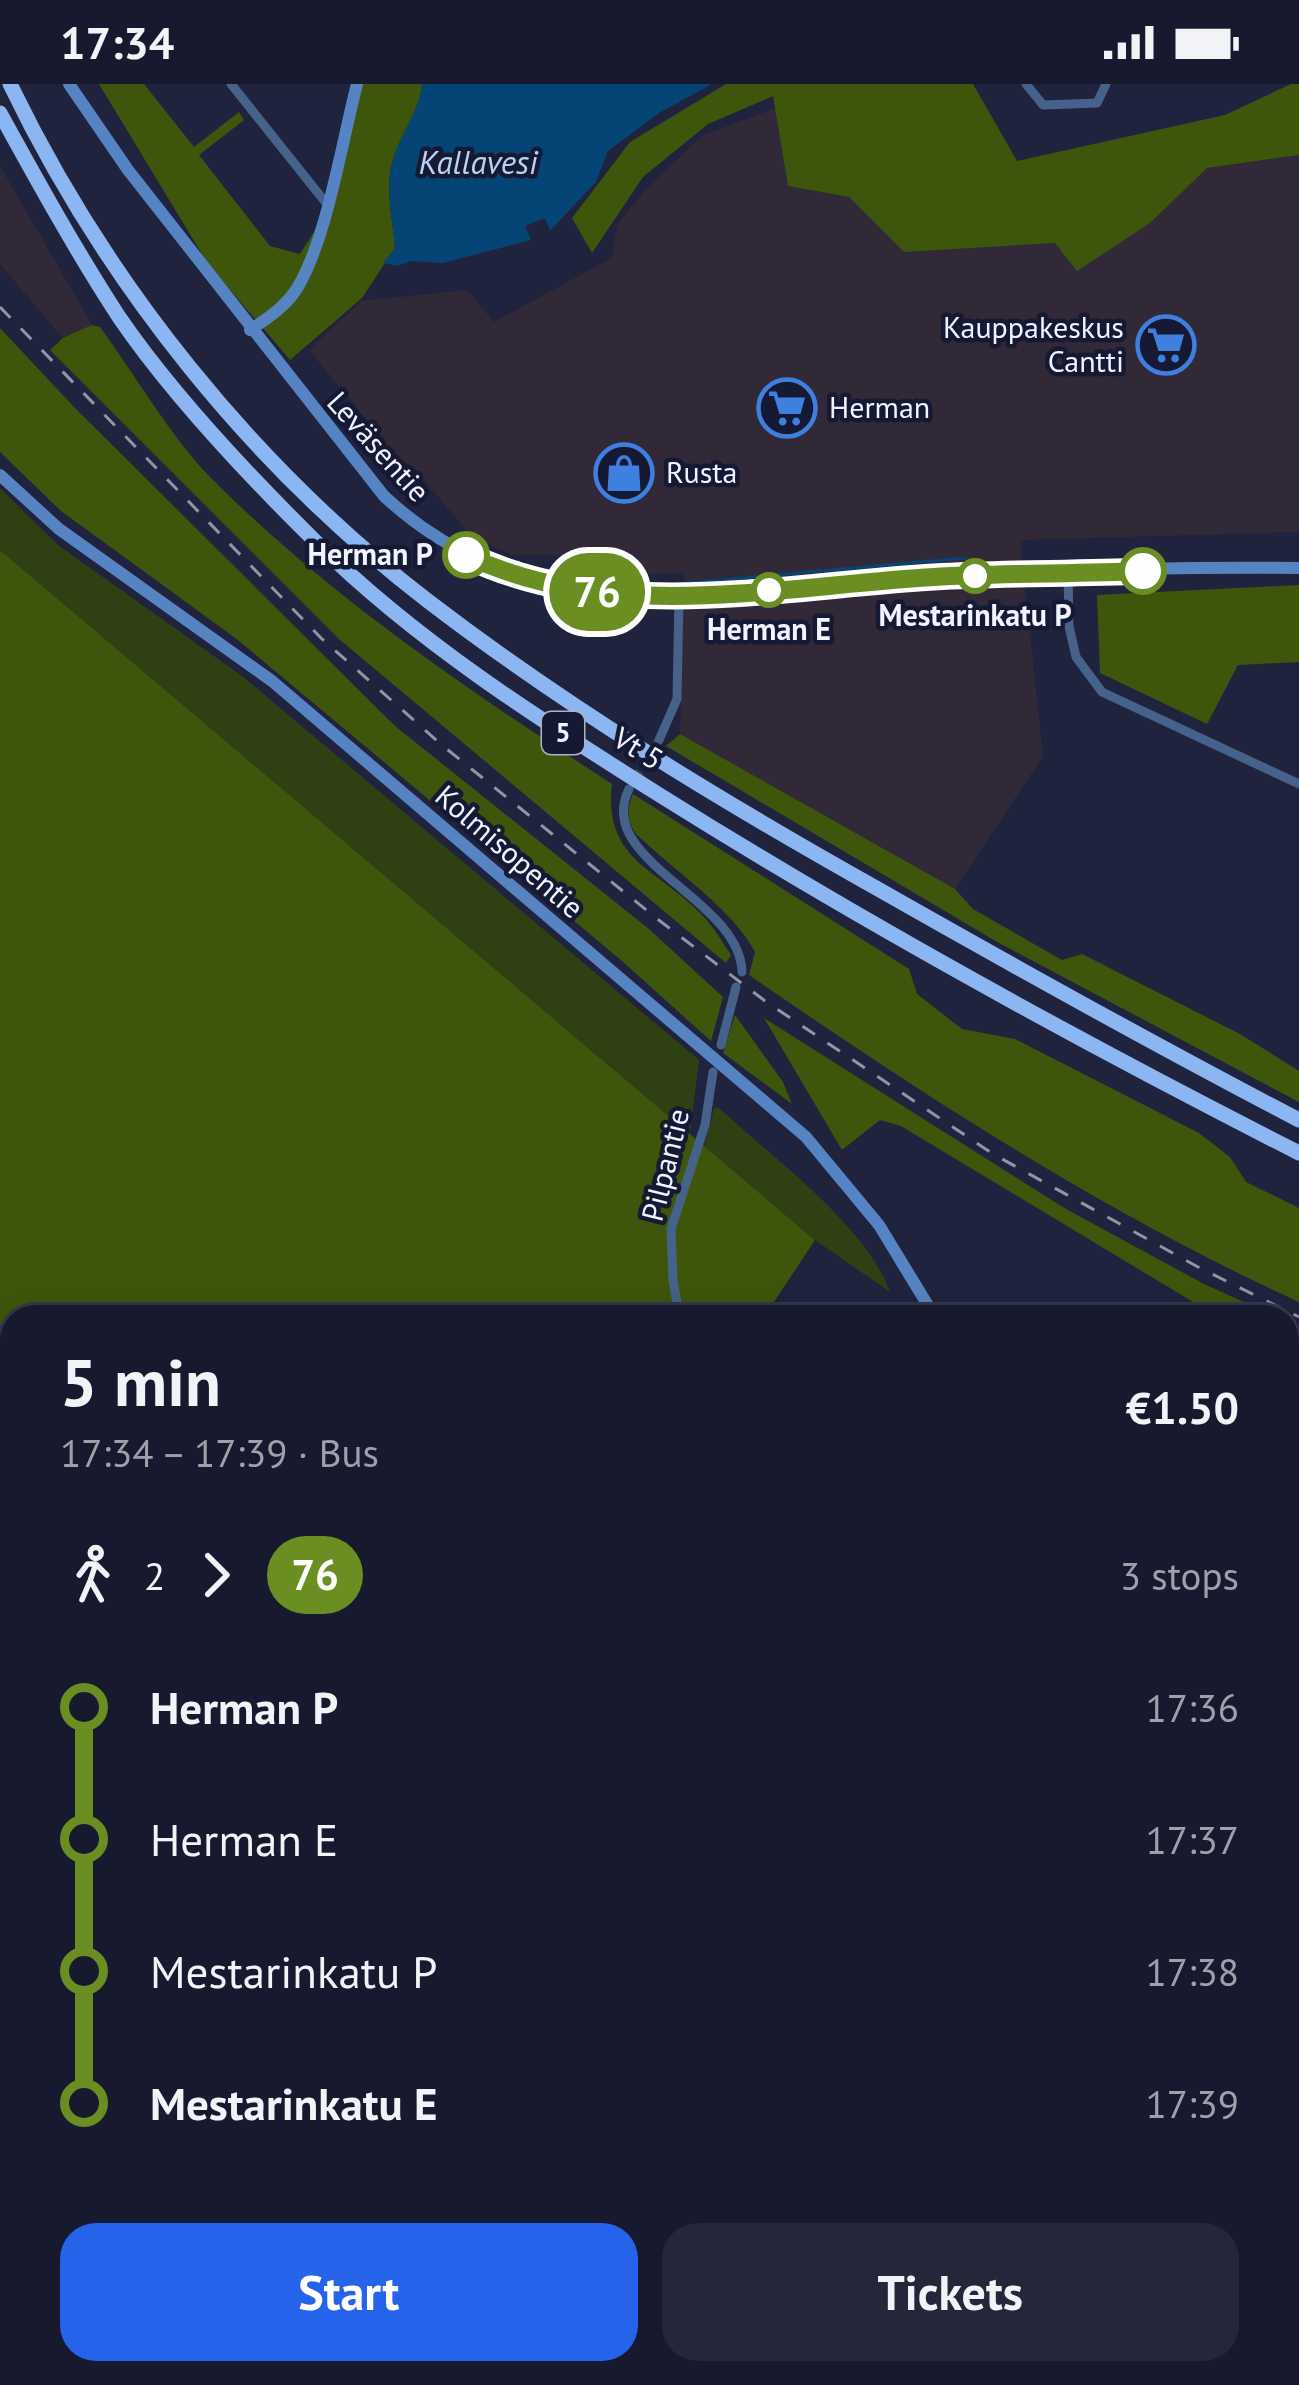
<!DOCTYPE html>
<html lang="en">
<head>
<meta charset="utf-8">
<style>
  body { margin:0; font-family:"PT Sans",sans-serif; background:#24273a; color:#f1f3f6; height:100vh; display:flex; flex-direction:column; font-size:45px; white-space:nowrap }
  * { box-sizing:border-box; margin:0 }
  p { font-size:39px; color:#9ea1aa }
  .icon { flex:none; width:66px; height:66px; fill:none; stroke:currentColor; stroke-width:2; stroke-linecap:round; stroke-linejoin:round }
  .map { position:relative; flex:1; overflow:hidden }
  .sheet { position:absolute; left:0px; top:1221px; width:1299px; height:1080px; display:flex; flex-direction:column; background:#171a2e; border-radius:36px 36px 0 0; box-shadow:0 6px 30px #0003,0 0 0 3px #36384a }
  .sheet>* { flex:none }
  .badge { padding:0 24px; border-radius:39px; font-size:42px; line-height:78px }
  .map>.badge { position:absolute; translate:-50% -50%; box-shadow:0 0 0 6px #fff }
  .legs { display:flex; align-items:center; gap:18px; height:132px; padding:0 60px; font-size:39px }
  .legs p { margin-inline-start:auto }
  .overview { display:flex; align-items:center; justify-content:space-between; height:204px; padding:0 60px }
  h1 { font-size:66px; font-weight:700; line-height:90px }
  .cta { display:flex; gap:24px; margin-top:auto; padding:24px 60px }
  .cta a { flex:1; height:138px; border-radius:36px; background:#2563eb; color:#fff; font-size:48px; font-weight:700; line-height:138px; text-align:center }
  .cta a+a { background:#24273a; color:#f1f3f6 }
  ul { padding:0 60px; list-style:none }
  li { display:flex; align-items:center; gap:42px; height:132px; font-size:45px }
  li i { display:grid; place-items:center; width:18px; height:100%; margin:0 15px; background:currentColor }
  li i::after { content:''; width:30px; height:30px; margin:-15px; border:9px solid; border-radius:50%; background:#171a2e }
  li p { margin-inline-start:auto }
  li:first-child i { background:linear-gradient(#0000 50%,currentColor 0) }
  li:last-child i { background:linear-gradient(currentColor 50%,#0000 0) }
  .status { display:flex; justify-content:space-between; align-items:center; height:84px; padding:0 60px; background:#171a2e; direction:ltr }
  .status svg { height:33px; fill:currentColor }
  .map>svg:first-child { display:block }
  .commercial { fill:#322938 }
  .green { fill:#2f4012 }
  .forest { fill:#3e560b }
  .water { fill:#054575 }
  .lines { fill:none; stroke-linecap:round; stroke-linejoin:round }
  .stream { stroke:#054575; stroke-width:3 }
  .street-tunnel { stroke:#3e425b; stroke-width:9; stroke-dasharray:9 4.5; stroke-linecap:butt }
  .street { stroke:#46628a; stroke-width:9 }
  .secondary { stroke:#5684c3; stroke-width:12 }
  .highway { stroke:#8cb6f1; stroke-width:15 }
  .rail { stroke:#9195a7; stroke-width:3; stroke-dasharray:15 15; stroke-linecap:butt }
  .line-1-casing { stroke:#fff; stroke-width:27 }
  .line-1 { stroke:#6b8e23; stroke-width:18 }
  .stop-1-dot { fill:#fff; stroke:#6b8e23; stroke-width:6 }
  .labels { text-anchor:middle; stroke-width:9; stroke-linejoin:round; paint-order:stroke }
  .shield { fill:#161933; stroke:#afb2c2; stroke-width:3 }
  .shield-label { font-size:27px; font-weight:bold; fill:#f1f4ff }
  .poi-label { font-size:30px; fill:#f1f4ff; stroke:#161933; text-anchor:start }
  .street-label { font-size:30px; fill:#f1f4ff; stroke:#161933 }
  .stop-label { font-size:30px; font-weight:bold; fill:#f1f4ff; stroke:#161933 }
  .water-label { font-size:33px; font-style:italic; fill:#b6d4f1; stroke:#161933 }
</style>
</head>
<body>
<div class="status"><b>17:34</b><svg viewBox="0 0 49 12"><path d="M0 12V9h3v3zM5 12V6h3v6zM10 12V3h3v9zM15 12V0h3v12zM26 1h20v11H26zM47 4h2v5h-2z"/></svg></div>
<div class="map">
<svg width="1299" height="2301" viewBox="0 0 1299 2301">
  <rect width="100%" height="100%" fill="#1f233e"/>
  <g class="commercial">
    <path d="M775 24 788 102 849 113 904 168 1055 159 1150 139 1207 84 1299 71V448L1020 456 1043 672 955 805 680 650 684 489 626 491 555 471H512L471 452 420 391 395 370 309 266 361 217 467 206 494 238 612 174 617 141 645 106 702 52Z"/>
    <path d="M0 82 92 241 80 248 63 254 0 180Z"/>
  </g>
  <g class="green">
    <path d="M0 404 58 461 242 592 699 976 690 1050 0 466Z"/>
    <path d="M714 1024H719C772 1073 866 1141 890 1208L815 1156 704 1062Z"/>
    <path d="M314 2289H840L846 2301H310Z"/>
  </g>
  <g class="forest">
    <path d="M99 0H144L194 63 239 28 244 36 199 71 270 162 300 170 332 119 360 0H422C420 27 399 52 392 79 385 108 393 136 395 164L362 214 290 276 208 180Z"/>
    <path d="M726 0H973L1017 77 1225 31 1291 0H1299V71L1207 84 1150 139 1077 187 1055 159 904 168 849 113 788 102 773 12 708 40 643 93 592 169 572 134 630 58Z"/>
    <path d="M92 241 100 243C133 288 172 354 209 392 328 512 471 608 612 700 603 778 660 785 703 832 714 843 722 858 731 871L726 879 339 555 50 266 63 254Z"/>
    <path d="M0 244 74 323 395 642 649 845 723 913 711 957 622 877 238 556 61 427 0 368Z"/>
    <path d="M0 466 815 1156 764 1233H12V2051L0 2063Z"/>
    <path d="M1299 501V578L1238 581 1207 640 1100 589 1097 511Z"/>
    <path d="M680 650 955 805 973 825 1062 876 1082 870 1240 950 1299 987V1018L999 859 666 662Z"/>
    <path d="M633 710 909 885 917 910 962 945 1015 955 1199 1049 1230 1073 1246 1098 1299 1124V1218C1104 1129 926 1013 749 891L755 868C733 825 672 785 636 750 627 736 626 726 633 710Z"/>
    <path d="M735 931 783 998 792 1020 723 969Z"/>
    <path d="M764 934 1066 1125 1204 1200 1277 1233H1218L901 1042 880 1036 842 1066Z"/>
    <path d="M1287 2182 1299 2193V2301H846L840 2289H1287Z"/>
    <path d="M12 2187V2289H314L310 2301H0V2192Z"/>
  </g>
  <g class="water">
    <path d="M422 0H712L659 29 608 67 596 98 550 147 545 134 525 142 531 156 443 179 410 177 398 182 383 179 395 164C393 136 385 107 392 79 399 52 420 27 422 0Z"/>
    <path d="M12 2051V2187L0 2192V2063Z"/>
    <path d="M1287 2054 1299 2075V2193L1287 2182Z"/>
  </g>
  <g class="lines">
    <path class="stream" d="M677 500 965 474"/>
    <path class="street-tunnel" d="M635 695 659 656"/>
    <g class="street">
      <path d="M231 0 326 119"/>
      <path d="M1026 0 1043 21 1097 19 1106 0"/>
      <path d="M1068 489 1069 542 1076 573 1102 608 1299 700"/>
      <path d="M659 656 677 615 679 513"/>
      <path d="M629 705C593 777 740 814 742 888"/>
      <path d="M721 961 736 903"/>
      <path d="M669 1233 678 1225 673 1196 671 1145 705 1041 713 988"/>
      <path d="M0 2036 12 2024"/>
      <path d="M750 2289 768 2301"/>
    </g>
    <g class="secondary">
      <path d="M69 0 128 86 384 412C539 557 743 504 934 493 1055 486 1178 483 1299 484"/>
      <path d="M250 246C268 234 288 221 299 201 327 152 342 58 357 0"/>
      <path d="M0 391 59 445 272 597 806 1053 879 1141 935 1233"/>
      <path d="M1287 1753 1299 1760"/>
    </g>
    <g class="highway">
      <path d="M10 0C106 199 252 382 428 517 569 625 723 718 878 805 1017 884 1157 962 1299 1036"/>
      <path d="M0 29C38 98 76 167 119 233 171 309 250 393 316 458 416 557 540 636 658 710 865 840 1081 958 1299 1069"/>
    </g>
    <path class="rail" d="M0 223 321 554 443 662 660 837 765 917 993 1070 1198 1183 1299 1233"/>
  </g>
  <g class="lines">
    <defs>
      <path id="line-1" d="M466 471C612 541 779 502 934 493 1003 489 1073 490 1143 487"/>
    </defs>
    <use href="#line-1" class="line-1-casing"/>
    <use href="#line-1" class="line-1"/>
  </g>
  <defs>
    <symbol id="supermarket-ring" viewBox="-11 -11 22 22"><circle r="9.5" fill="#161933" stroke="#3f7fe0" stroke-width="1.5"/><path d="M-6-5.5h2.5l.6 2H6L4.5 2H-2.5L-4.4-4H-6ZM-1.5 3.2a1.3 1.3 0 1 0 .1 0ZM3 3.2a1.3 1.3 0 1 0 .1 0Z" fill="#3f7fe0"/></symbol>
    <symbol id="shop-ring" viewBox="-11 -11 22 22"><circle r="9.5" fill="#161933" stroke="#3f7fe0" stroke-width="1.5"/><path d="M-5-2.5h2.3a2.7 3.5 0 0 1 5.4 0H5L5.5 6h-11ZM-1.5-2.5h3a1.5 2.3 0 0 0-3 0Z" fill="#3f7fe0"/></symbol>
  </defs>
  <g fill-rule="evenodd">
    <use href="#supermarket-ring" x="1133" y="228" width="66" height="66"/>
    <use href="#supermarket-ring" x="754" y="291" width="66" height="66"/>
    <use href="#shop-ring" x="591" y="356" width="66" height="66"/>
  </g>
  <g class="stop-1-dot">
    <circle cx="466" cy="471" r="21"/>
    <circle cx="1143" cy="487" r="21"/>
    <circle cx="975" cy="492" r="15"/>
    <circle cx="769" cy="506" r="15"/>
  </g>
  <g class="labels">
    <rect class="shield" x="542" y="628" width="42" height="42" rx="9"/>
    <g class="shield-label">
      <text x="563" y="658">5</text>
    </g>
    <g class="poi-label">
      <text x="1124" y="254" text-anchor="end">Kauppakeskus<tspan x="1124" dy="34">Cantti</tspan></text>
      <text x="829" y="334">Herman</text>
      <text x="666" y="399">Rusta</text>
    </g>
    <g class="street-label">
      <text transform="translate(378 363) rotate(48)" y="10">Leväsentie</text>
      <text transform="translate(638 665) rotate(32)" y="10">Vt 5</text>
      <text transform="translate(509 768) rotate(41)" y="10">Kolmisopentie</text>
      <text transform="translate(666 1081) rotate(-76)" y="10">Pilpantie</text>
    </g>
    <g class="stop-label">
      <text x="433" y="481" text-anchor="end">Herman P</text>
      <text x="975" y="542">Mestarinkatu P</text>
      <text x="769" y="556">Herman E</text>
    </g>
    <g class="water-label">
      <text x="478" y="90">Kallavesi</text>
    </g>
  </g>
</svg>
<b class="badge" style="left:597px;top:508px;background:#6b8e23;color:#fff">76</b>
<section class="sheet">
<div class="overview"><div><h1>5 min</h1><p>17:34 – 17:39 · Bus</p></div><b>€1.50</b></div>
<div class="legs"><svg class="icon" aria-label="walk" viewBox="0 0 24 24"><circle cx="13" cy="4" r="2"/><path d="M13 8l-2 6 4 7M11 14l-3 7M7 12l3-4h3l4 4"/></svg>2<svg class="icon" aria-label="forward" viewBox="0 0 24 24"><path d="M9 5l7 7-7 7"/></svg><b class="badge" style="background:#6b8e23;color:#fff">76</b><p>3 stops</p></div>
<ul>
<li><i style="color:#6b8e23"></i><b>Herman P</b><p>17:36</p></li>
<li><i style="color:#6b8e23"></i><span>Herman E</span><p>17:37</p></li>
<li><i style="color:#6b8e23"></i><span>Mestarinkatu P</span><p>17:38</p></li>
<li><i style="color:#6b8e23"></i><b>Mestarinkatu E</b><p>17:39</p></li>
</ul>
<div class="cta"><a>Start</a><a>Tickets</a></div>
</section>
</div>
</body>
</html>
